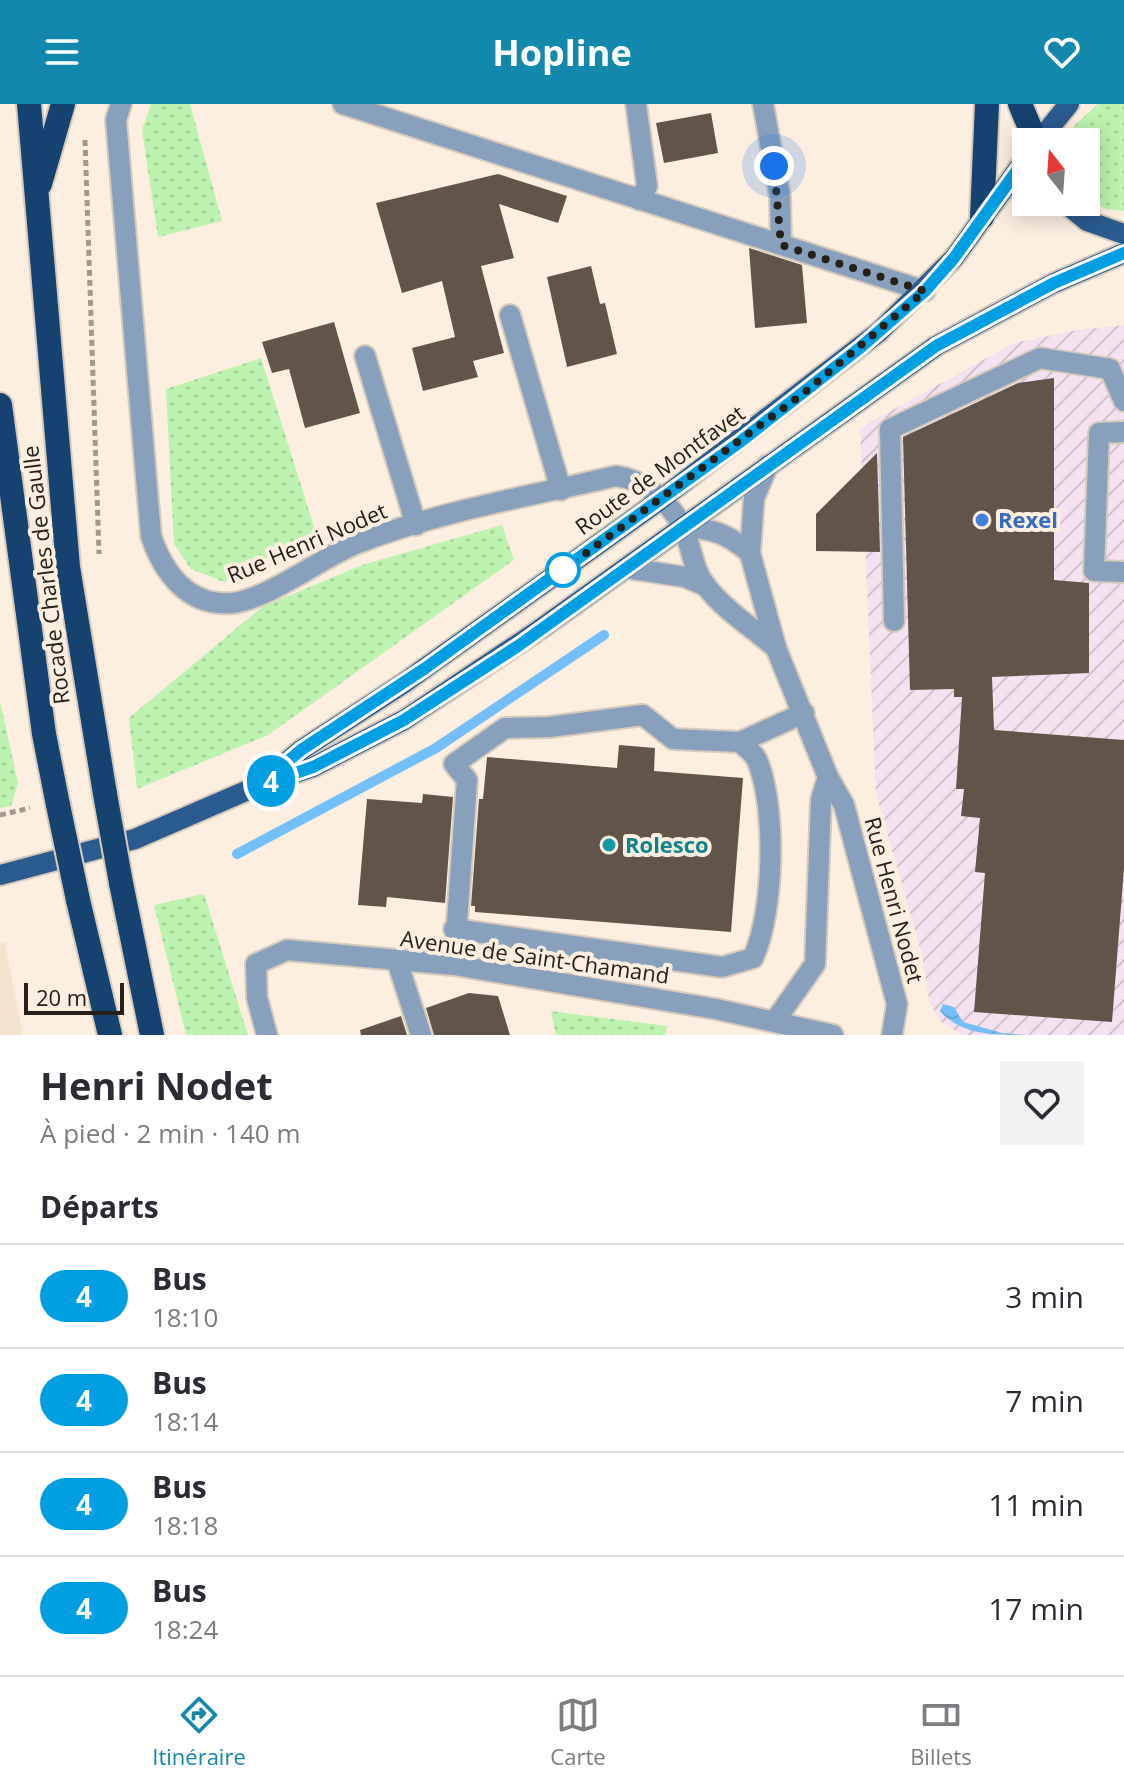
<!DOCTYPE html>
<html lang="fr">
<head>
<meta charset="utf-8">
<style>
  body { margin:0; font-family:"Open Sans",sans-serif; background:#f2f2f3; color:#2b2b33; height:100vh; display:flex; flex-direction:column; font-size:30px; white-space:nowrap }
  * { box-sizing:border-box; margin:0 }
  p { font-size:26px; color:#7c7c81 }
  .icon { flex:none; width:44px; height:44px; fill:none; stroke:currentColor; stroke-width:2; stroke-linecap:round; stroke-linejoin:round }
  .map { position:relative; height:931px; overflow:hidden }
  .drawer { display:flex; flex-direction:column; background:#fff; flex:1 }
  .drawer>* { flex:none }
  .badge { padding:0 16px; border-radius:26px; font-size:28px; line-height:52px }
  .needle { width:52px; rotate:343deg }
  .buttons { position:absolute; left:1012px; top:24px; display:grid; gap:16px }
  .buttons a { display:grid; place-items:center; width:88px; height:88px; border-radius:0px; background:#fff; box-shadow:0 4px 20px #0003; font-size:40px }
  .scale { position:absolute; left:24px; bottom:20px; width:100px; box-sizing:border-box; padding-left:8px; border:4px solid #25201a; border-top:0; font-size:22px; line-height:28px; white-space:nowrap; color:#25201a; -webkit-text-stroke:6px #fdefe0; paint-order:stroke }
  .you { position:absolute; width:40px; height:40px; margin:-20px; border:6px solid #fff; border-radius:50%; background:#1a73e8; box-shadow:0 0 0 12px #1a73e833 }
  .map>.badge { position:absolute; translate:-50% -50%; box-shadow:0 0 0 4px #fff }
  h2 { padding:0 40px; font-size:30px; line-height:72px }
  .round { display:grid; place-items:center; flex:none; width:84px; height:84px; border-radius:0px; background:#f2f2f3 }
  .headline { display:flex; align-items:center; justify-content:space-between; height:136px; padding:0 40px }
  h1 { font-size:38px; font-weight:700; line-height:60px }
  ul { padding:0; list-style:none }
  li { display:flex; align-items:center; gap:24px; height:104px; padding:0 40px; border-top:2px solid #e1e1e2 }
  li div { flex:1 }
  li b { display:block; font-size:30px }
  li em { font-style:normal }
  li .badge { min-width:88px; font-weight:700; text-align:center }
  header { display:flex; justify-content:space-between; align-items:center; height:104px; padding:0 40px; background:#1288ac; color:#fff; font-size:36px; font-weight:700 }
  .tab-bar { display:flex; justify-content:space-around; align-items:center; height:112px; border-top:2px solid #e1e1e2; background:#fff; font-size:22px; color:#7c7c81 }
  .tab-bar a { display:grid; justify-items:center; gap:4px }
  .tab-bar .selected { color:#1288ac }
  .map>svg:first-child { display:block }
  .built { fill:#f6e3ce }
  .industrial { fill:url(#industrial-furrows) }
  .green { fill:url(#green-dots) }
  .water { fill:url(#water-waves) }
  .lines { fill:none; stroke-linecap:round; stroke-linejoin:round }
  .stream { stroke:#72bffc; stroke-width:10 }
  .building { fill:#605548 }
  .lane-casing { stroke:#d6cabc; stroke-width:24 }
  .street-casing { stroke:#d6cabc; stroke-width:24 }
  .primary-casing { stroke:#d6cabc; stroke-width:24 }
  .highway-casing { stroke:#d6cabc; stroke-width:28 }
  .path { stroke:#a2988d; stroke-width:5; stroke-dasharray:6 4; stroke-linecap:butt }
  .lane { stroke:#86a0be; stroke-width:20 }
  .street { stroke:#86a0be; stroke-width:20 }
  .primary { stroke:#2a5b8e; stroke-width:20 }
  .highway { stroke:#144371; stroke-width:24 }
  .highway-bridge-casing { stroke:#d6cabc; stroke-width:28; stroke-linecap:butt }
  .highway-bridge { stroke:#144371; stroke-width:24 }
  .line-casing { stroke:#fff; stroke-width:18 }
  .line { stroke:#009fe3; stroke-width:12 }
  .walk { stroke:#25201a; stroke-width:8; stroke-dasharray:0 14.4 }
  .shop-dot { fill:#3f7fe0; stroke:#fdefe0; stroke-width:3 }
  .stop-dot { fill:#fff; stroke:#009fe3; stroke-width:4 }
  .culture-dot { fill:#0f9aa8; stroke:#fdefe0; stroke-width:3 }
  .labels { text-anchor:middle; stroke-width:8; stroke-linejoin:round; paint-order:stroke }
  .street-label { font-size:22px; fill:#25201a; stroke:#fdefe0 }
  .shop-label { font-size:22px; font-weight:bold; fill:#366cbe; stroke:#fdefe0; text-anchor:start }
  .culture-label { font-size:22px; font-weight:bold; fill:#0d838f; stroke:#fdefe0; text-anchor:start }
</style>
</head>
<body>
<header><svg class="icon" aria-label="menu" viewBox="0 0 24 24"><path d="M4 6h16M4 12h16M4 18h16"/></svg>Hopline<svg class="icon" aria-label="heart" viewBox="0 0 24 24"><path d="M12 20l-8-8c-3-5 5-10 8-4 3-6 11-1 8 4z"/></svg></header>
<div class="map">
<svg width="1124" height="931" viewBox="0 0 1124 931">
  <defs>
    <pattern id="industrial-furrows" width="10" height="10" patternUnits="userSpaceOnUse" patternTransform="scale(2)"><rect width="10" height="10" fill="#f5e1f0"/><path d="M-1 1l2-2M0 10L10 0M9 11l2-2" fill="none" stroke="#d2c1cd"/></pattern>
    <pattern id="green-dots" width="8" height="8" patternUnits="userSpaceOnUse" patternTransform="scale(2)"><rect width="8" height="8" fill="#bcf3ae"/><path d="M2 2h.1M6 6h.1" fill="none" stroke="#a1d095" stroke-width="1.8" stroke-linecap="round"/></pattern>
    <pattern id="water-waves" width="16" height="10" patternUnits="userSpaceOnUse" patternTransform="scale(2)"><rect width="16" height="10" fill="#72bffc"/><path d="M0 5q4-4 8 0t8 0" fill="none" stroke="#63a4d7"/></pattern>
  </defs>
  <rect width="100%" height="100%" fill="#fdefe0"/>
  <path class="built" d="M0 839H5L23 931H0Z"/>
  <path class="industrial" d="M1124 221V931H962L941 918 930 900 921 847 876 690 860 324 1014 239 1077 226Z"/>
  <g class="green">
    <path d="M151 0H190L222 117 158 133 142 26Z"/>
    <path d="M1098 0H1124V107L1106 105 1086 94V38H1065L1074 22Z"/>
    <path d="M261 254 316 429 224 478 191 465 174 440 166 285Z"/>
    <path d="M502 421 514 456 268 631 137 685 129 614 262 503 362 461Z"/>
    <path d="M0 597 18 679 11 702 0 704Z"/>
    <path d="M204 790 248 931H186L154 801Z"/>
    <path d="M551 907 667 922 665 931H556Z"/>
  </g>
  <path class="water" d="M943 900 954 903 963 918 1002 929 1026 931C993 931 961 931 940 907Z"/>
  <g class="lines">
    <path class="stream" d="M237 750 436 644 604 531"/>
  </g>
  <g class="building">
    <path d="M711 9 718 49 664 59 656 19Z"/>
    <path d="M498 70 567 92 558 119 499 100 514 154 481 162 504 249 473 257 478 273 423 287 412 244 455 233 442 177 402 189 376 99Z"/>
    <path d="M749 144 802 161 807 219 755 224Z"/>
    <path d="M591 162 600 200 605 199 617 250 567 263 547 173Z"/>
    <path d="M334 218 360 309 305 324 289 265 272 269 262 238Z"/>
    <path d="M1054 274V476L1089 479V569L992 573 994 626 1124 636V764L1112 918 974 908 985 769 975 768 980 714 961 712 964 685H956L962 593H954V585L910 586 903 333 1018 279Z"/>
    <path d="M877 349 880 448 816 447V410Z"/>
    <path d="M619 641 655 644 654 667 743 674 731 828 475 808V802H471L479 695H483L487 653 617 664Z"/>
    <path d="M423 690 453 693 445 799 387 793 386 803 358 801 367 695 422 699Z"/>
    <path d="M469 889 498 892 510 931H434L426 904Z"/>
    <path d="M401 912 407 931H361L360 926Z"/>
  </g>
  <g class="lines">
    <defs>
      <g id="lane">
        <path d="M636 0 647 82 640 96"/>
        <path d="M763 0 780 93 781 141"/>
        <path d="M510 211 561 386"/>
        <path d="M365 252 416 421"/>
        <path d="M1124 328 1099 329 1094 467 1124 468"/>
        <path d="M894 517 890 325 1040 254 1110 265 1124 297"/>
        <path d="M454 825 722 863 753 854C774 809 777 703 757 656 754 649 746 644 740 638"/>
        <path d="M397 857 421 931"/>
        <path d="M454 861 467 676 454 660 505 624 549 623 643 611 673 635 740 638 804 609"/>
      </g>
      <g id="street">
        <path d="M121 0 116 16 151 432C163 468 188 503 232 499 267 496 322 453 358 439 440 407 531 392 616 372 643 375 671 399 683 424 692 442 692 465 706 482 723 505 754 525 776 544"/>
        <path d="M343 0 925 187"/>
        <path d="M768 361 754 394 750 449 776 544 828 673 844 701 897 900 892 931"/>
        <path d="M682 423C712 424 728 430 750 449"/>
        <path d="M626 464 685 473 706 482"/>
        <path d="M775 917 815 860 821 696 828 673"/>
        <path d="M267 931 257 894 256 860 287 846 454 861 716 905 833 931"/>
      </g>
      <g id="primary">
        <path d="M1038 38 1069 0"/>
        <path d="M1064 98 1087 117 1124 130"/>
        <path d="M269 673 301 646 404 579 660 396 879 228 954 154 1026 54"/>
        <path d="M0 771 135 735 260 681 313 663 404 616 539 526 936 242 1054 179 1124 149"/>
      </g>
      <g id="highway">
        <path d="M29 0 68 463 105 690"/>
        <path d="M1020 0 1036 38"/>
        <path d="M40 80 63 0"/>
        <path d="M982 113 987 0"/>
        <path d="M0 301 44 630 58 701"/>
        <path d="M121 779 152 931"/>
        <path d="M78 796 110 931"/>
      </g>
    </defs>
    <use href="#lane" class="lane-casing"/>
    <use href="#street" class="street-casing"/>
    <use href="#primary" class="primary-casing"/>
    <use href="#highway" class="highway-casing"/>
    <g class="path">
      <path d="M85 36 99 450"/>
      <path d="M0 711 30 704"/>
    </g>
    <use href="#lane" class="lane"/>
    <use href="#street" class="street"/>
    <use href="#primary" class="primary"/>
    <use href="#highway" class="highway"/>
    <defs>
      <g id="highway-bridge">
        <path d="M105 690 121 779"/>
        <path d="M58 701 78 796"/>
      </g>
    </defs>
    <use href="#highway-bridge" class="highway-bridge-casing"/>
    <use href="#highway-bridge" class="highway-bridge"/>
  </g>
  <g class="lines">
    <defs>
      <path id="line" d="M1026 54 954 154 925 187 861 243 740 338 424 565 301 646 260 681 313 663 404 616 518 542 936 242 1054 179 1124 149"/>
    </defs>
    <use href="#line" class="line-casing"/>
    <use href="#line" class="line"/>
    <path class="walk" d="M563 466 804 289 925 187 781 141 774 62"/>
  </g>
  <circle class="shop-dot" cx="982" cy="416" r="8"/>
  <circle class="stop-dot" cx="563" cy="466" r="16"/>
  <circle class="culture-dot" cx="609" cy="741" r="8"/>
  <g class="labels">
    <g class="street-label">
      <text transform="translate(660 366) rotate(-36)" y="8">Route de Montfavet</text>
      <text transform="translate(307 439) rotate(-23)" y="8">Rue Henri Nodet</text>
      <text transform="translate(46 471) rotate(-97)" y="8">Rocade Charles de Gaulle</text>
      <text transform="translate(894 796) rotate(75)" y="8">Rue Henri Nodet</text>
      <text transform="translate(535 853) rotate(8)" y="8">Avenue de Saint-Chamand</text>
    </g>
    <g class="shop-label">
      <text x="998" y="424">Rexel</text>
    </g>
    <g class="culture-label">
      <text x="625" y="749">Rolesco</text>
    </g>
  </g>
</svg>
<div class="buttons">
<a><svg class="needle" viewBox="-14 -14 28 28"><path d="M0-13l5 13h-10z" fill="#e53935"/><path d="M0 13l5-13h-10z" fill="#7c7c81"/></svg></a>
</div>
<div class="scale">20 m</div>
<div class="you" style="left:774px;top:62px"></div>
<b class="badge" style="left:271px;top:677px;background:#009fe3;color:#fff">4</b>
</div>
<section class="drawer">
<div class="headline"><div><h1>Henri Nodet</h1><p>À pied · 2 min · 140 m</p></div><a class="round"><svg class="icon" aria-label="heart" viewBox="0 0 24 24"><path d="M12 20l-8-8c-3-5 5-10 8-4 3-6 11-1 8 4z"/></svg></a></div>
<h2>Départs</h2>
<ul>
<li><span class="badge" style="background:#009fe3;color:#fff">4</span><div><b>Bus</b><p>18:10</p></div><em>3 min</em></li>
<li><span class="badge" style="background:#009fe3;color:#fff">4</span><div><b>Bus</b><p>18:14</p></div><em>7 min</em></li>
<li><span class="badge" style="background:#009fe3;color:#fff">4</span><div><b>Bus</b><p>18:18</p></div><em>11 min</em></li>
<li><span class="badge" style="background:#009fe3;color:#fff">4</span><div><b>Bus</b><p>18:24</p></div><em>17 min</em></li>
</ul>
</section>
<nav class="tab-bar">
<a class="selected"><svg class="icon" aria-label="directions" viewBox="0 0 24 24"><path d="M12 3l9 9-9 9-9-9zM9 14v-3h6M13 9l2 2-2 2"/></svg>Itinéraire</a>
<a><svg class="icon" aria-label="map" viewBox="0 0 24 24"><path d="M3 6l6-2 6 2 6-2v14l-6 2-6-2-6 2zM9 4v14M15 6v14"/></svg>Carte</a>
<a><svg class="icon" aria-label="tickets" viewBox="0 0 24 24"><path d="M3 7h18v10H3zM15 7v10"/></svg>Billets</a>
</nav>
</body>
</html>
